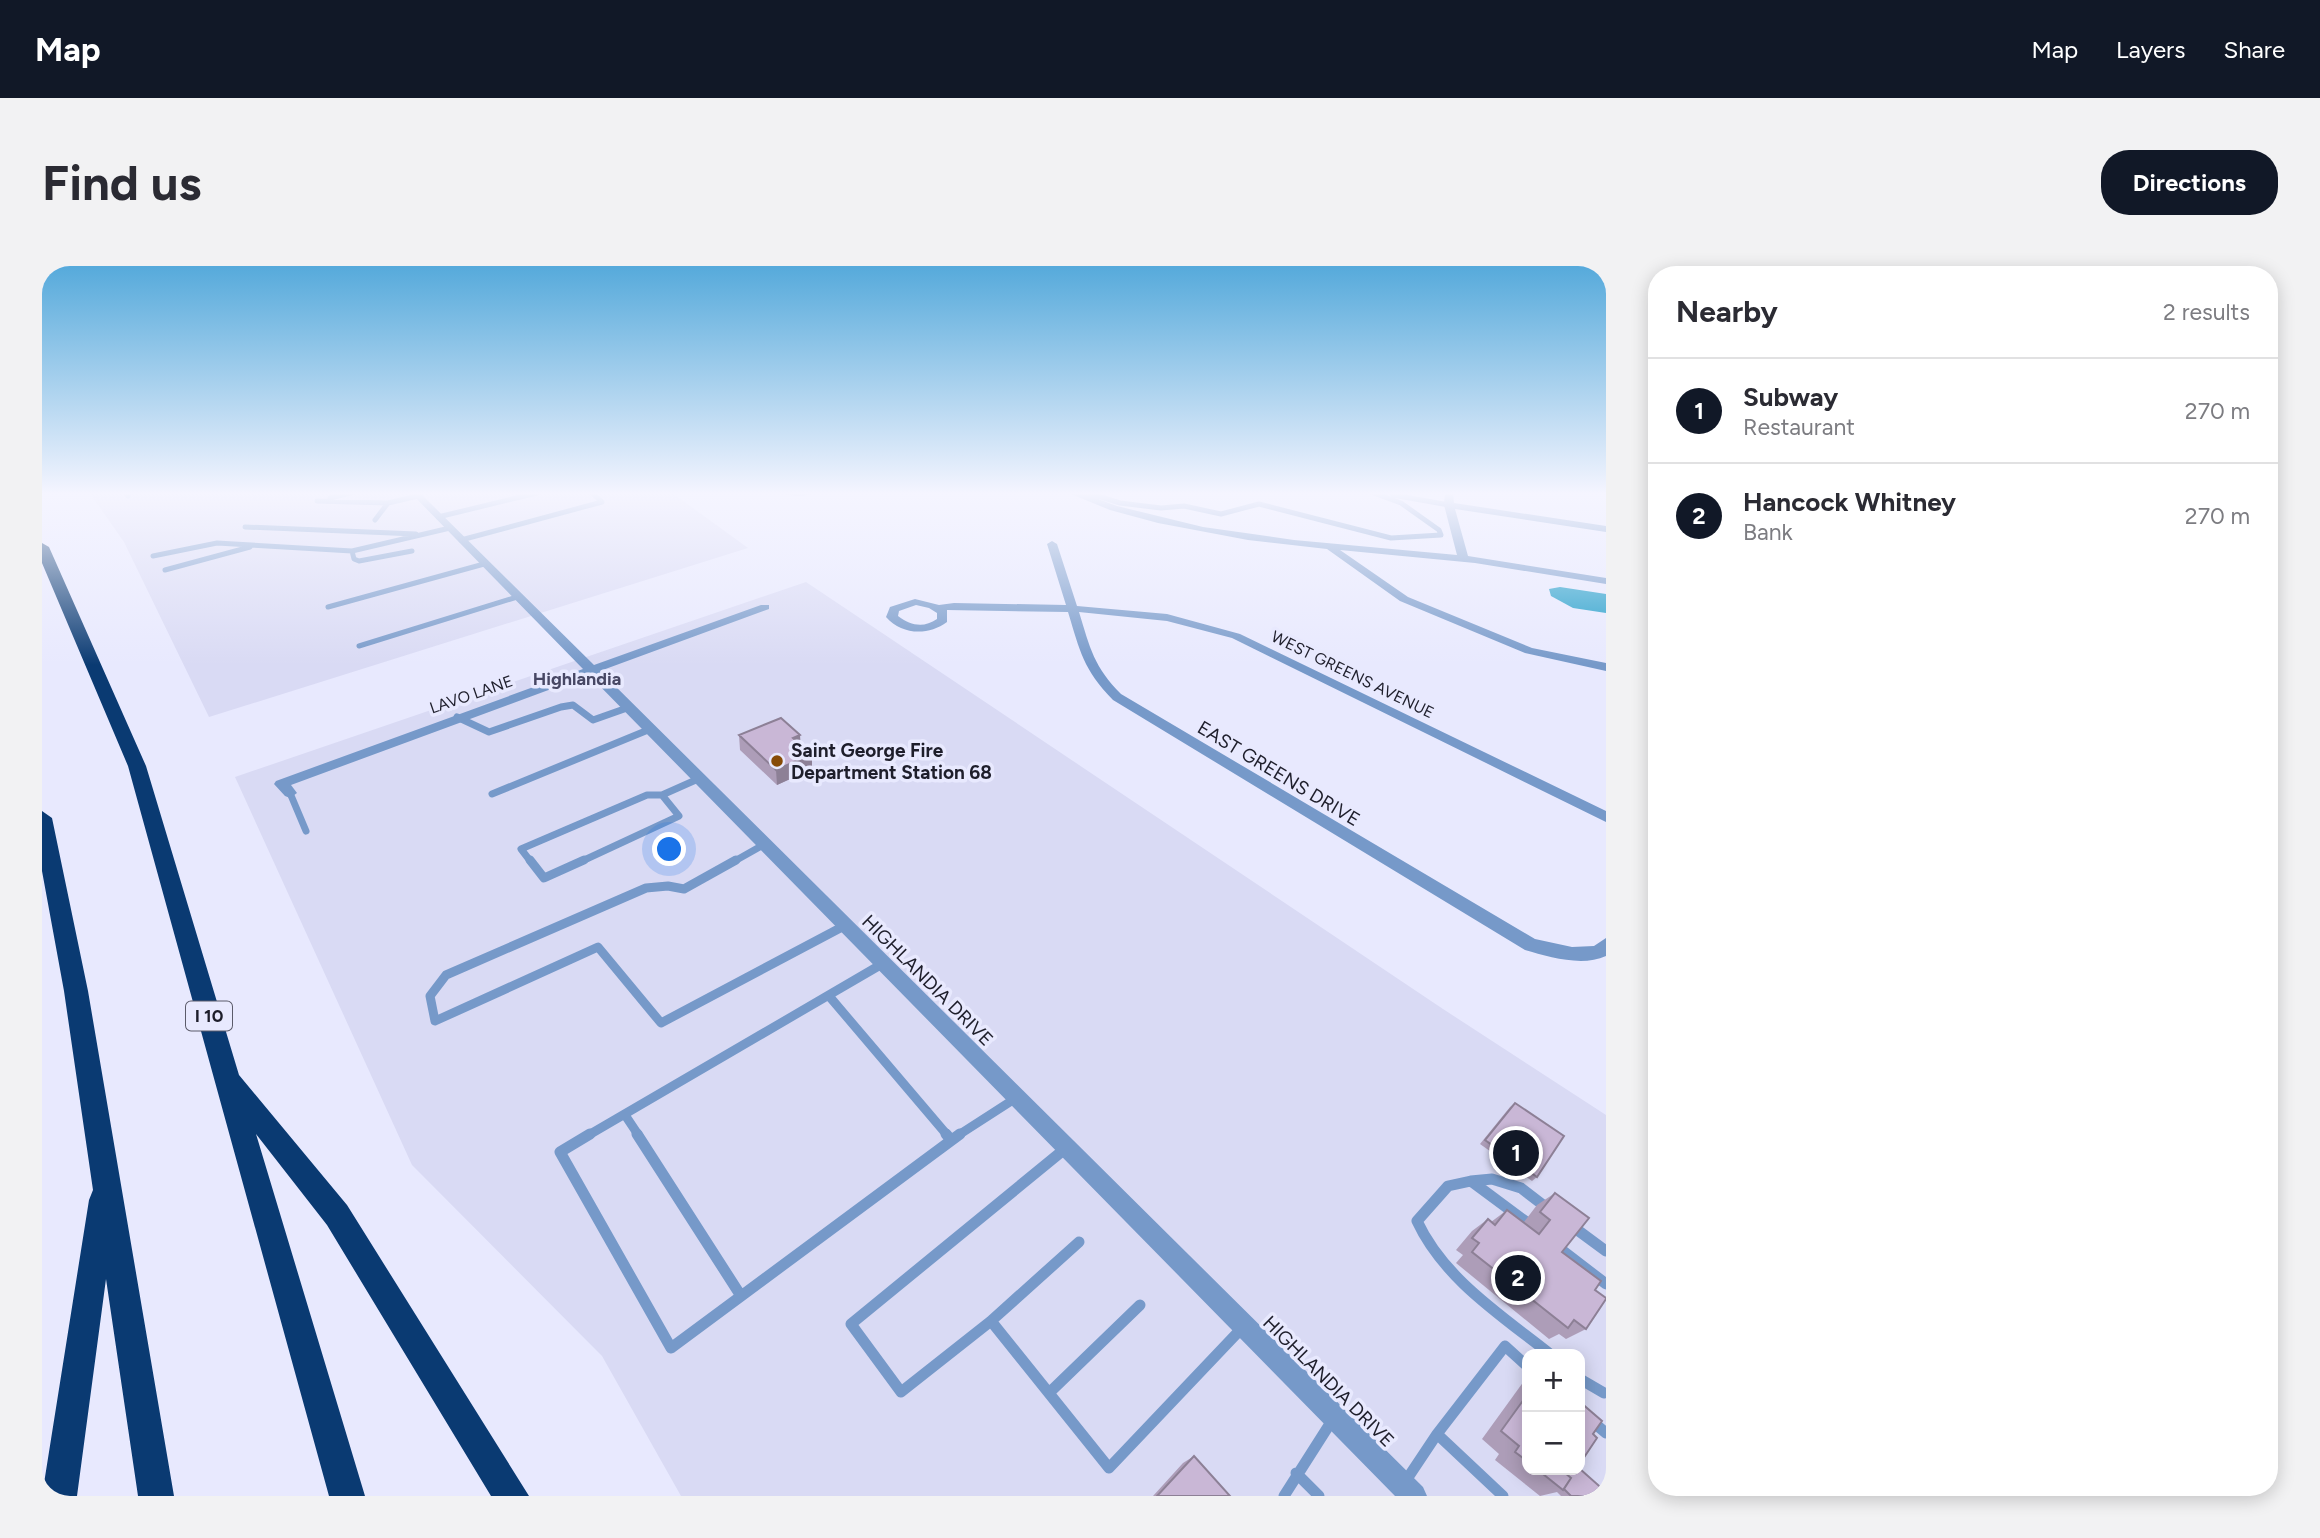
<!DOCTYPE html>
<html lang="en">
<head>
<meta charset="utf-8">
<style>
  :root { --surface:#fff; --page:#f2f2f3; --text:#2b2b33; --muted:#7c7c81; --line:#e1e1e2; --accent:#111827 }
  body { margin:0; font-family:Figtree,sans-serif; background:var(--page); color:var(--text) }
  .controls { position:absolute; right:21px; bottom:21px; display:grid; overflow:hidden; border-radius:14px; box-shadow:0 4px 18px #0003 }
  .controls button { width:63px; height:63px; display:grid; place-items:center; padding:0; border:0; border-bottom:2px solid var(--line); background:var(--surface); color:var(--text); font:35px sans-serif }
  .you { position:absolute; left:628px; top:584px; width:24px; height:24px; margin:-18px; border:5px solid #fff; border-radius:50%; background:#1a73e8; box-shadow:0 0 0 10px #1a73e833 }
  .badge { display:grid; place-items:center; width:46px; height:46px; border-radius:50%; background:var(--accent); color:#fff; font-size:23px; font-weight:700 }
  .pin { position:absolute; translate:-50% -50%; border:4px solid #fff; box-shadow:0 2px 7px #0006 }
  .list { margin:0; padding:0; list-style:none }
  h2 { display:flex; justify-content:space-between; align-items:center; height:91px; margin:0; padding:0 28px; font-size:30px }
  h2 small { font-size:23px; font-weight:400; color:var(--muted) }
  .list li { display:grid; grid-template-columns:46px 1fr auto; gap:21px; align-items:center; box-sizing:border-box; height:105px; padding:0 28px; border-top:2px solid var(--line) }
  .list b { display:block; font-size:26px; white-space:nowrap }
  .list p { margin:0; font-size:23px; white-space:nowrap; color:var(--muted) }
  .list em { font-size:23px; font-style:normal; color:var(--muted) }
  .map { position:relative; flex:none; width:1564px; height:1230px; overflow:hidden; border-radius:28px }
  header { display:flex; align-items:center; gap:42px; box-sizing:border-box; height:98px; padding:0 35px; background:var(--accent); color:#fff }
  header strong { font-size:33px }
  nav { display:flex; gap:38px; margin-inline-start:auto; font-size:24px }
  .intro { display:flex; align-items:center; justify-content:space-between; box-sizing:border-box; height:168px; padding:0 42px }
  h1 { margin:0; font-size:49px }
  .button { padding:18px 32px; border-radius:28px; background:var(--accent); color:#fff; font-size:24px; font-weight:700 }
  main { display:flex; gap:42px; padding:0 42px }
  aside { flex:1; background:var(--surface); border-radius:28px; box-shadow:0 4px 18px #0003 }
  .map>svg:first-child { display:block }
  .built { fill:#d9daf4; fill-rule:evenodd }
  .water { fill:#1b9bc7 }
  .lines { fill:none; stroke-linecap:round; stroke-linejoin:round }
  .service-far3 { stroke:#7699c9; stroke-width:5 }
  .service-far2 { stroke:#7699c9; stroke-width:7 }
  .service-far1 { stroke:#7699c9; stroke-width:9 }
  .service { stroke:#7699c9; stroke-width:11 }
  .minor { fill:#7699c9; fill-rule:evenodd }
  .motorway { fill:#0a3a72; fill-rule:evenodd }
  .wall { fill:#ad9db8 }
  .shaded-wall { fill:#8d8096 }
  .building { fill:#c9b7d6; stroke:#8d8096; stroke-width:2 }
  .poi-dot { fill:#874b07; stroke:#e8e9fe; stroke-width:2.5 }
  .labels { text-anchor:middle; stroke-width:7; stroke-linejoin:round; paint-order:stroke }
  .far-street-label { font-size:16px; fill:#1e1e2b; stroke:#e8e9fe }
  .far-neighbourhood-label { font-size:18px; font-weight:bold; fill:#474764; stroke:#e8e9fe }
  .shield { fill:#e8e9fe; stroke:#5b5b6a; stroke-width:2 }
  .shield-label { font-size:18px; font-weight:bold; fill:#1e1e2b }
  .poi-label { font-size:19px; font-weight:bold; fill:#1e1e2b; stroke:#e8e9fe; text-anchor:start }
  .street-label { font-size:19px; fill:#1e1e2b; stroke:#e8e9fe }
</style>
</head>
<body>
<header>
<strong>Map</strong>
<nav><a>Map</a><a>Layers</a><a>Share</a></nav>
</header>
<div class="intro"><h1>Find us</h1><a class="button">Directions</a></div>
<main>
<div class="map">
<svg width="1564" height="1230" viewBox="0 0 1564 1230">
  <rect width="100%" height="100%" fill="#e8e9fe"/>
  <!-- built -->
  <path class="built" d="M47 226H629L706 282 167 451 82 276Z
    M764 316 1401 743 1564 849V1230H639L560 1090 370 899 193 511ZM1485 1088H1538V1204H1485Z"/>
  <!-- water -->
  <path class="water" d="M1518 321 1564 328V347L1531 342 1509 330 1507 323Z"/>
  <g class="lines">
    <!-- service-far3 -->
    <path class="service-far3" d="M83 226 86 230
      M1043 226 1078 237 1119 242 1142 240 1179 248 1217 238 1349 272 1399 269 1397 264 1359 237 1329 226
      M1351 229 1407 239
      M288 232 312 226
      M275 235 346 237
      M396 251 499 226
      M333 254 346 237 376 230
      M203 261 374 268
      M419 274 560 236 549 226
      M310 285 312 293 317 295 370 285
      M111 290 175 277 310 285 408 262
      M123 304 208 281
      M286 341 442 298
      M317 380 475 331"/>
    <!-- service-far2 -->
    <path class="service-far2" d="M415 451 447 466 519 441 531 439 551 454 585 442
      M248 527 264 565
      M450 528 606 464
      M620 529 656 513
      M489 596 479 583 605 529H620
      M538 596 637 550 620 529
      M691 596 721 579"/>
    <!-- service-far1 -->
    <path class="service-far1" d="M488 594 502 612 542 594
      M694 594 642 623 626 620 604 622 404 709 388 730 393 755 556 681 619 757 802 660
      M787 730 906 870
      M583 849 597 870
      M545 870 840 698
      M915 870 974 832"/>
    <!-- service -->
    <path class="service" d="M548 868 518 886 629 1082 918 868
      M595 868 699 1030
      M904 868 909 874
      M1429 915 1483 955
      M1505 942 1479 922 1450 913 1429 915 1406 920 1375 955C1402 1013 1459 1049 1508 1088
      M1530 960 1564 985
      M1037 976 949 1055 1067 1202 1200 1062
      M1516 981 1564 1018
      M949 1055 859 1126 809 1058 1024 882
      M1538 1113 1562 1127
      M1007 1127 1098 1039
      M1538 1145 1564 1167
      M1395 1168 1463 1080 1485 1100
      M1254 1207 1277 1230
      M1363 1216 1395 1168 1461 1230
      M1242 1230 1291 1153"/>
    <!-- minor -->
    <path class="minor" d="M368 226H377L552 399 719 339H727V343L558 405 1381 1221 1385 1230H1353L547 409 249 519 255 527 248 532 243 530 232 518 234 515 541 403Z
      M739 226H774C766 231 747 231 739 226Z
      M1024 226H1037L1075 240 1161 261 1252 274 1415 289 1402 239 1403 226H1411L1412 237 1564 260V266L1413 243 1426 290 1564 312V318L1433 297 1298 284 1366 331 1490 382 1564 397V405L1483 387 1358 335 1285 283 1206 274 1116 257 1068 244Z
      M1010 275 1015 278 1035 340 1125 348 1198 368 1564 545V556L1190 372 1125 355 1037 346C1048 382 1052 401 1079 428L1493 673 1530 681 1552 680 1564 672V690C1540 701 1507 691 1483 684L1071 434C1041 403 1038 385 1026 346L905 344V356C886 370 860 369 844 351L848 341 873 333 897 339 912 337 1024 339 1005 278ZM874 339 887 342 895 347V353C882 362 869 360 856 350L857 345Z"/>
    <!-- motorway -->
    <path class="motorway" d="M0 277 7 281 104 500 197 809 305 939 487 1230H449L285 959 214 868 323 1230H287L86 500 0 297Z
      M0 545 10 552 46 725 132 1230H96L64 1013 35 1230H0L47 934 51 924 22 725 0 605Z"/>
  </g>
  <!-- wall -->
  <path class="wall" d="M697 469H758V478L770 503 735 519 698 484Z
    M1473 837 1495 911 1490 915 1438 878 1468 841Z
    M1513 927 1520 986 1553 1024 1544 1063 1524 1073 1517 1068 1507 1073 1414 997 1421 989 1414 984 1430 965 1446 953 1449 956 1465 944 1482 956 1495 939Z
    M1485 1113V1204H1538L1564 1230H1519L1515 1226 1498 1230 1453 1194 1457 1188 1440 1173 1482 1115Z
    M1152 1190 1188 1230H1111L1141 1197Z"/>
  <!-- shaded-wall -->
  <path class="shaded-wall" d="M758 469 759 484 751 472Z
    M770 488V503L735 519 734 504Z"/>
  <!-- building -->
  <path class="building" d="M739 452 758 469 751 472 770 488 734 504 697 469Z
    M1473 837 1522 870 1495 911 1443 874Z
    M1513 927 1547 952 1520 986 1559 1015 1553 1024 1564 1032V1033L1544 1063 1532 1054 1526 1062 1430 986 1437 977 1430 972 1446 953 1453 959 1465 944 1497 968 1508 954 1498 946Z
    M1485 1129V1195L1473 1186 1477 1180 1459 1165Z
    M1538 1136 1560 1155 1551 1168 1555 1172 1543 1190 1538 1185Z
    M1152 1190 1188 1230H1115Z
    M1538 1203 1564 1226V1230H1529L1522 1223 1529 1212 1522 1206 1523 1204H1538Z
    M1496 1204H1523L1522 1206 1529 1212 1521 1224Z"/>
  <!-- sky -->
  <linearGradient id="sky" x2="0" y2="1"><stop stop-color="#56aadb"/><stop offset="0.57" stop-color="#f5f5ff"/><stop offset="1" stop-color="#f5f5ff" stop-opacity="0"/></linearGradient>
  <rect width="1564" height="399" fill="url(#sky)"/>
  <!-- markers -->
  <circle class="poi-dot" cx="735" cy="495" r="7"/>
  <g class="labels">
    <!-- far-street labels -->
    <g class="far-street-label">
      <text transform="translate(1311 408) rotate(26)" y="6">WEST GREENS AVENUE</text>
      <text transform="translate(429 428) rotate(-19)" y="6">LAVO LANE</text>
    </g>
    <!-- far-neighbourhood labels -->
    <g class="far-neighbourhood-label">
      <text x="535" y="419">Highlandia</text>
    </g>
    <!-- shield labels -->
    <rect class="shield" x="144" y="735.5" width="46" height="29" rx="5"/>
    <g class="shield-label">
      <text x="167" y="756">I 10</text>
    </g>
    <!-- poi labels -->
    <g class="poi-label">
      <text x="749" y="491">Saint George Fire<tspan x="749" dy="22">Department Station 68</tspan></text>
    </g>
    <!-- street labels -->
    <g class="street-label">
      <text transform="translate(1237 507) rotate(31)" y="7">EAST GREENS DRIVE</text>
      <text transform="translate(886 714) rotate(45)" y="7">HIGHLANDIA DRIVE</text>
      <text transform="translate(1287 1115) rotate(45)" y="7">HIGHLANDIA DRIVE</text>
    </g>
  </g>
</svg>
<div class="controls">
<button>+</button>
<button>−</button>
</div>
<div class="you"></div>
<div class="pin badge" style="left:1474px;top:887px">1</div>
<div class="pin badge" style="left:1476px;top:1012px">2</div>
</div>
<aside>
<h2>Nearby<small>2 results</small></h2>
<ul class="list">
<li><span class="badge">1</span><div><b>Subway</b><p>Restaurant</p></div><em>270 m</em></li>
<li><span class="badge">2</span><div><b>Hancock Whitney</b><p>Bank</p></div><em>270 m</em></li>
</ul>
</aside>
</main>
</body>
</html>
